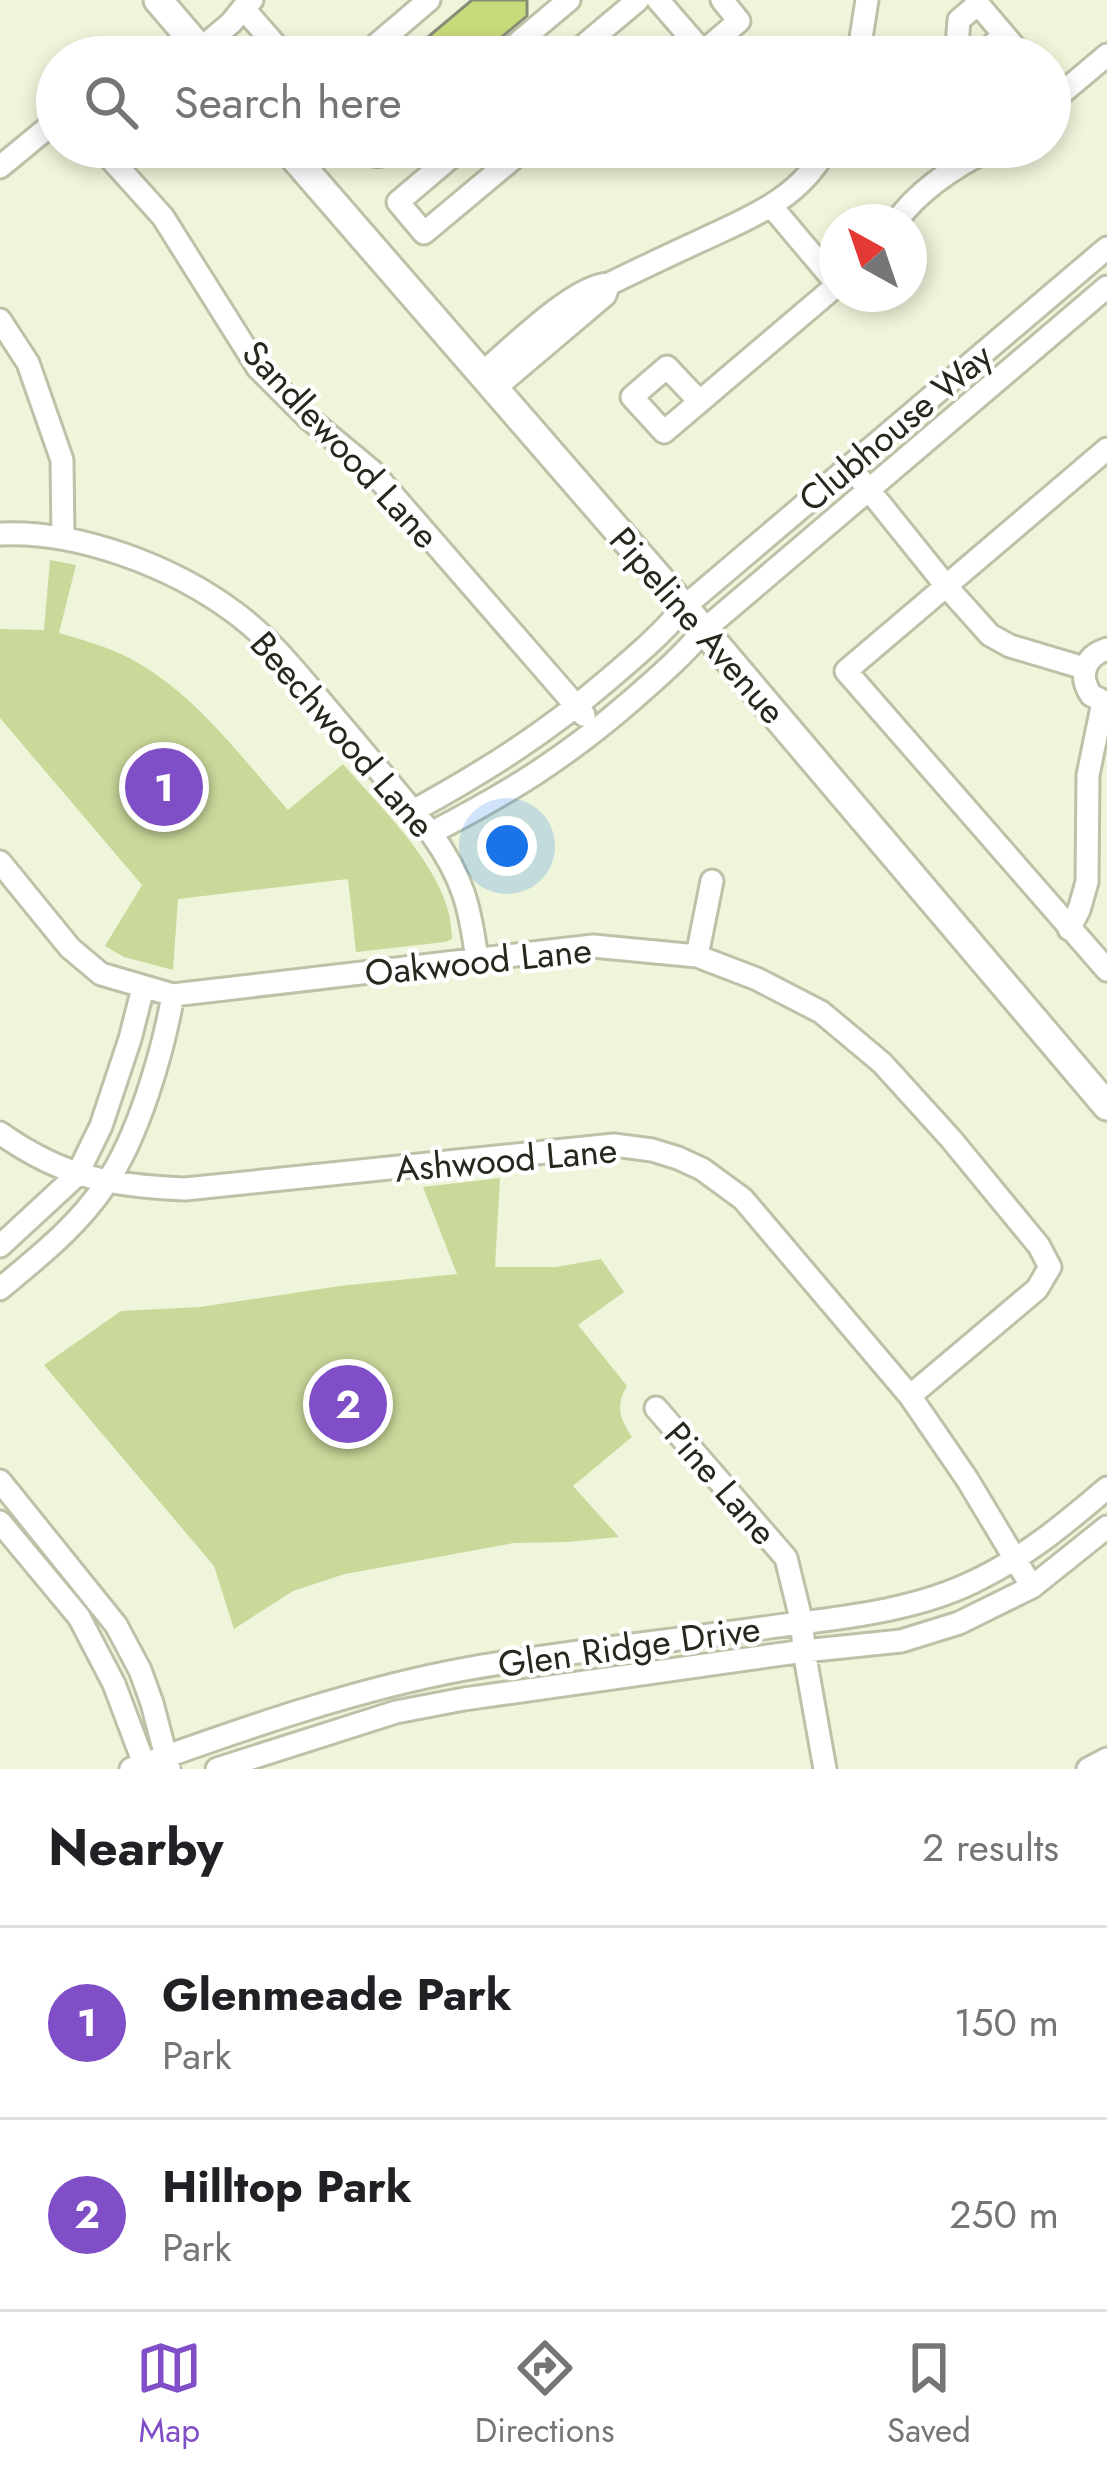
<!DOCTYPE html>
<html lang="en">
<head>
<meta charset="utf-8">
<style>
  :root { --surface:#fff; --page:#f2f2f2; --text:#202124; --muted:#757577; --line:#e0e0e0; --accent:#804fc7 }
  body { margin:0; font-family:Jost,sans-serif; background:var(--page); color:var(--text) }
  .compass { position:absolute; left:819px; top:204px; width:108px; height:108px; border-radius:50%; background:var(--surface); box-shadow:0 6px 18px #0003; rotate:320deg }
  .you { position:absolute; left:507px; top:846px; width:42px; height:42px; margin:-30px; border:9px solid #fff; border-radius:50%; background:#1a73e8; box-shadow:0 0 0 18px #1a73e833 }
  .badge { display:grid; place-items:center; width:78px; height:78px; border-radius:50%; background:var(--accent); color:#fff; font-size:39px; font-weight:700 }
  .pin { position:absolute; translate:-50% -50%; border:6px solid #fff; box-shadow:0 3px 12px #0006 }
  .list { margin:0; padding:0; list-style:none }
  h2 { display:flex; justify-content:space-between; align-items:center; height:156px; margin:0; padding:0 48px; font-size:51px }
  h2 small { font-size:39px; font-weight:400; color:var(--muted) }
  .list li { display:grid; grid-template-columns:78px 1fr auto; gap:36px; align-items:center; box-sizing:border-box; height:192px; padding:0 48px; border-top:3px solid var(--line) }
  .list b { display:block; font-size:45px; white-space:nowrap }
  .list p { margin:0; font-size:39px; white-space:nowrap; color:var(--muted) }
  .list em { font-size:39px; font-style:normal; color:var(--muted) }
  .icon { flex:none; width:66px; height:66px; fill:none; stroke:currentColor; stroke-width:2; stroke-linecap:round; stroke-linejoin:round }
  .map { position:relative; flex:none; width:1107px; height:1769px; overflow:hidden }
  .search { position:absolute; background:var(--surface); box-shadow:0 6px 18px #0003; left:36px; right:36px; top:36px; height:132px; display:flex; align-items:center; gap:30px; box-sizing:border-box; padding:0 42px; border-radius:66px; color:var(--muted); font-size:45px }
  .sheet { height:540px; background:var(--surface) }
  nav { display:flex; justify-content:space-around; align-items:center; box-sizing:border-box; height:168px; border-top:3px solid var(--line); background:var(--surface); font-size:33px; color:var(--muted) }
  nav a { display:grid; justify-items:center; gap:6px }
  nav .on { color:var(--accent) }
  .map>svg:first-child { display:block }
  .green { fill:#cad89a }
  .building { fill:#c7db7a; stroke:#888e75; stroke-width:3 }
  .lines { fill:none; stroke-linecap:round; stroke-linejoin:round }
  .minor-casing { stroke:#bcc2a8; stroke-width:27 }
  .major-casing { stroke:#bcc2a8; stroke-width:33 }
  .minor { stroke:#fff; stroke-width:21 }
  .major { stroke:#fff; stroke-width:27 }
  .labels { text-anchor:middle; stroke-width:9; stroke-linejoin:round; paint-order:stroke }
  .street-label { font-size:36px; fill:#26281e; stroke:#fff }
</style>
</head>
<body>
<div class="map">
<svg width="1107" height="1769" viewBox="0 0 1107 1769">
  <rect width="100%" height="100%" fill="#eef5da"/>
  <!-- green -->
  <path class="green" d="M50 560 76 565 59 633C84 640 108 647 131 659 196 694 240 756 288 810L343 764C383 811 453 874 452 939L445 942 356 952 348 879 178 899 173 970 124 957 105 946 142 885 0 718V629L44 630Z
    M500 1178 495 1267H556L601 1259 624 1292 578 1325 627 1386C615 1406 620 1419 632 1437L573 1486 619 1537 567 1542 514 1543 345 1574 293 1591 234 1629 214 1566 44 1365 121 1311 200 1307 340 1286 457 1274 423 1187Z"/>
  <!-- building -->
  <path class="building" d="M472 0H527V16L491 46 485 57H404Z"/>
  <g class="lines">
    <!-- minor casing -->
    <g class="minor-casing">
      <path id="minor" d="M252 0 243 8 286 57
        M658 0 703 52 739 21 722 0
        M200 49 231 23 243 8
        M362 57 429 0
        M501 57 569 0
        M570 57 638 0
        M858 57 867 0
        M967 57 957 46 959 20 978 4 1023 57
        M978 57 1004 35
        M1050 103 1107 55
        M100 147 163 217 258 368 308 418 372 471 584 715
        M362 147C373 160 384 157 395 147
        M463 147 398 202 424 233 527 147
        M0 167 57 120
        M772 207 837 284
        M896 222C920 188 957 165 994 147
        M0 320 28 363 62 460 63 537
        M481 374C509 351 575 284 609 284 640 269 671 254 702 240 751 217 801 198 827 147
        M494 389 605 295 609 284
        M699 401 667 367 632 397 664 432 837 285
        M1107 449 846 671 1107 970
        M861 480 947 587 990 635 1010 646 1084 668
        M0 534C77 530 172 566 234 612 271 639 300 677 330 712 364 752 398 793 431 833 463 878 470 906 477 960
        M1107 649C1085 656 1078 675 1091 695L1107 703
        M413 811C486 771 546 733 609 679 636 656 662 634 684 607L1107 248
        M431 833C509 793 565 758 631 701 657 678 682 657 704 630L1107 287
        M0 862 70 948 101 974 173 995 593 946 697 956 757 979 821 1012 882 1063 951 1139 1039 1246 1050 1267 1037 1289 910 1396
        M1069 929 1079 910 1087 882 1088 775 1103 702
        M697 956 712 881
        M0 1133C62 1177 111 1186 185 1189L614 1145 652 1150 678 1158 702 1169 743 1199 910 1396 967 1479 1032 1587
        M0 1246 77 1175 101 1126 130 1039 143 988
        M0 1289C38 1257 77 1227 105 1185 138 1138 163 1052 173 995
        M656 1408 786 1558 802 1623 804 1651 825 1769
        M0 1481 116 1625 140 1670 152 1703 169 1768
        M0 1522 79 1617 114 1684 146 1769
        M131 1769C239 1730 358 1688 471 1668 570 1651 670 1641 770 1627 837 1618 911 1612 973 1582 1024 1558 1065 1524 1107 1488
        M217 1769 396 1712 464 1699 804 1651 901 1641 959 1623 1032 1587 1107 1527
        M1088 1769 1107 1759"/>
    </g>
    <!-- major casing -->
    <g class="major-casing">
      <path id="major" d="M158 0 207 57
        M285 147 684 607 1107 1106"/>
    </g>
    <!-- minor -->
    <use href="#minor" class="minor"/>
    <!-- major -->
    <use href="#major" class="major"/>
  </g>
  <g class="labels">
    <!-- street labels -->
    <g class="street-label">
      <text transform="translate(895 427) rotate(-40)" y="13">Clubhouse Way</text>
      <text transform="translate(341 444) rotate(47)" y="13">Sandlewood Lane</text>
      <text transform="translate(698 625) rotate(49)" y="13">Pipeline Avenue</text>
      <text transform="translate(343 734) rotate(49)" y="13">Beechwood Lane</text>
      <text transform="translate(478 961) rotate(-6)" y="13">Oakwood Lane</text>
      <text transform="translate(506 1159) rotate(-5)" y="13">Ashwood Lane</text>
      <text transform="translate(721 1483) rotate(49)" y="13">Pine Lane</text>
      <text transform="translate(629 1646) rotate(-8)" y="13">Glen Ridge Drive</text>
    </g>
  </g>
</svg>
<svg class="compass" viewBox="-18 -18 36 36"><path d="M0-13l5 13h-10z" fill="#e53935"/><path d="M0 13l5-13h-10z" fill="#757577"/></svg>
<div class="you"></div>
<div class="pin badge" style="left:164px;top:787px">1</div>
<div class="pin badge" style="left:348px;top:1404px">2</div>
<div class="search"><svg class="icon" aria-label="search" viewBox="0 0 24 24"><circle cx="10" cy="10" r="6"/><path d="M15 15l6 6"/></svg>Search here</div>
</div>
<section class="sheet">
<h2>Nearby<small>2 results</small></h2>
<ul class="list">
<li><span class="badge">1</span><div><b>Glenmeade Park</b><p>Park</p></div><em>150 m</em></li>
<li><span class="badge">2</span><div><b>Hilltop Park</b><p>Park</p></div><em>250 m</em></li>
</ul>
</section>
<nav>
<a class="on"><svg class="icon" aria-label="map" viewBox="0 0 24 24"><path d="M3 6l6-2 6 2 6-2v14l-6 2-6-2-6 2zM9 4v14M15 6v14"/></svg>Map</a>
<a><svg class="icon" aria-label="directions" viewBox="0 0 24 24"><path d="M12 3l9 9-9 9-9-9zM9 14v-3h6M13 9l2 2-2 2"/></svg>Directions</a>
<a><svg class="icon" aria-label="saved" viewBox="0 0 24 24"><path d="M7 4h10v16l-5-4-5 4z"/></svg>Saved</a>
</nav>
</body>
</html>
